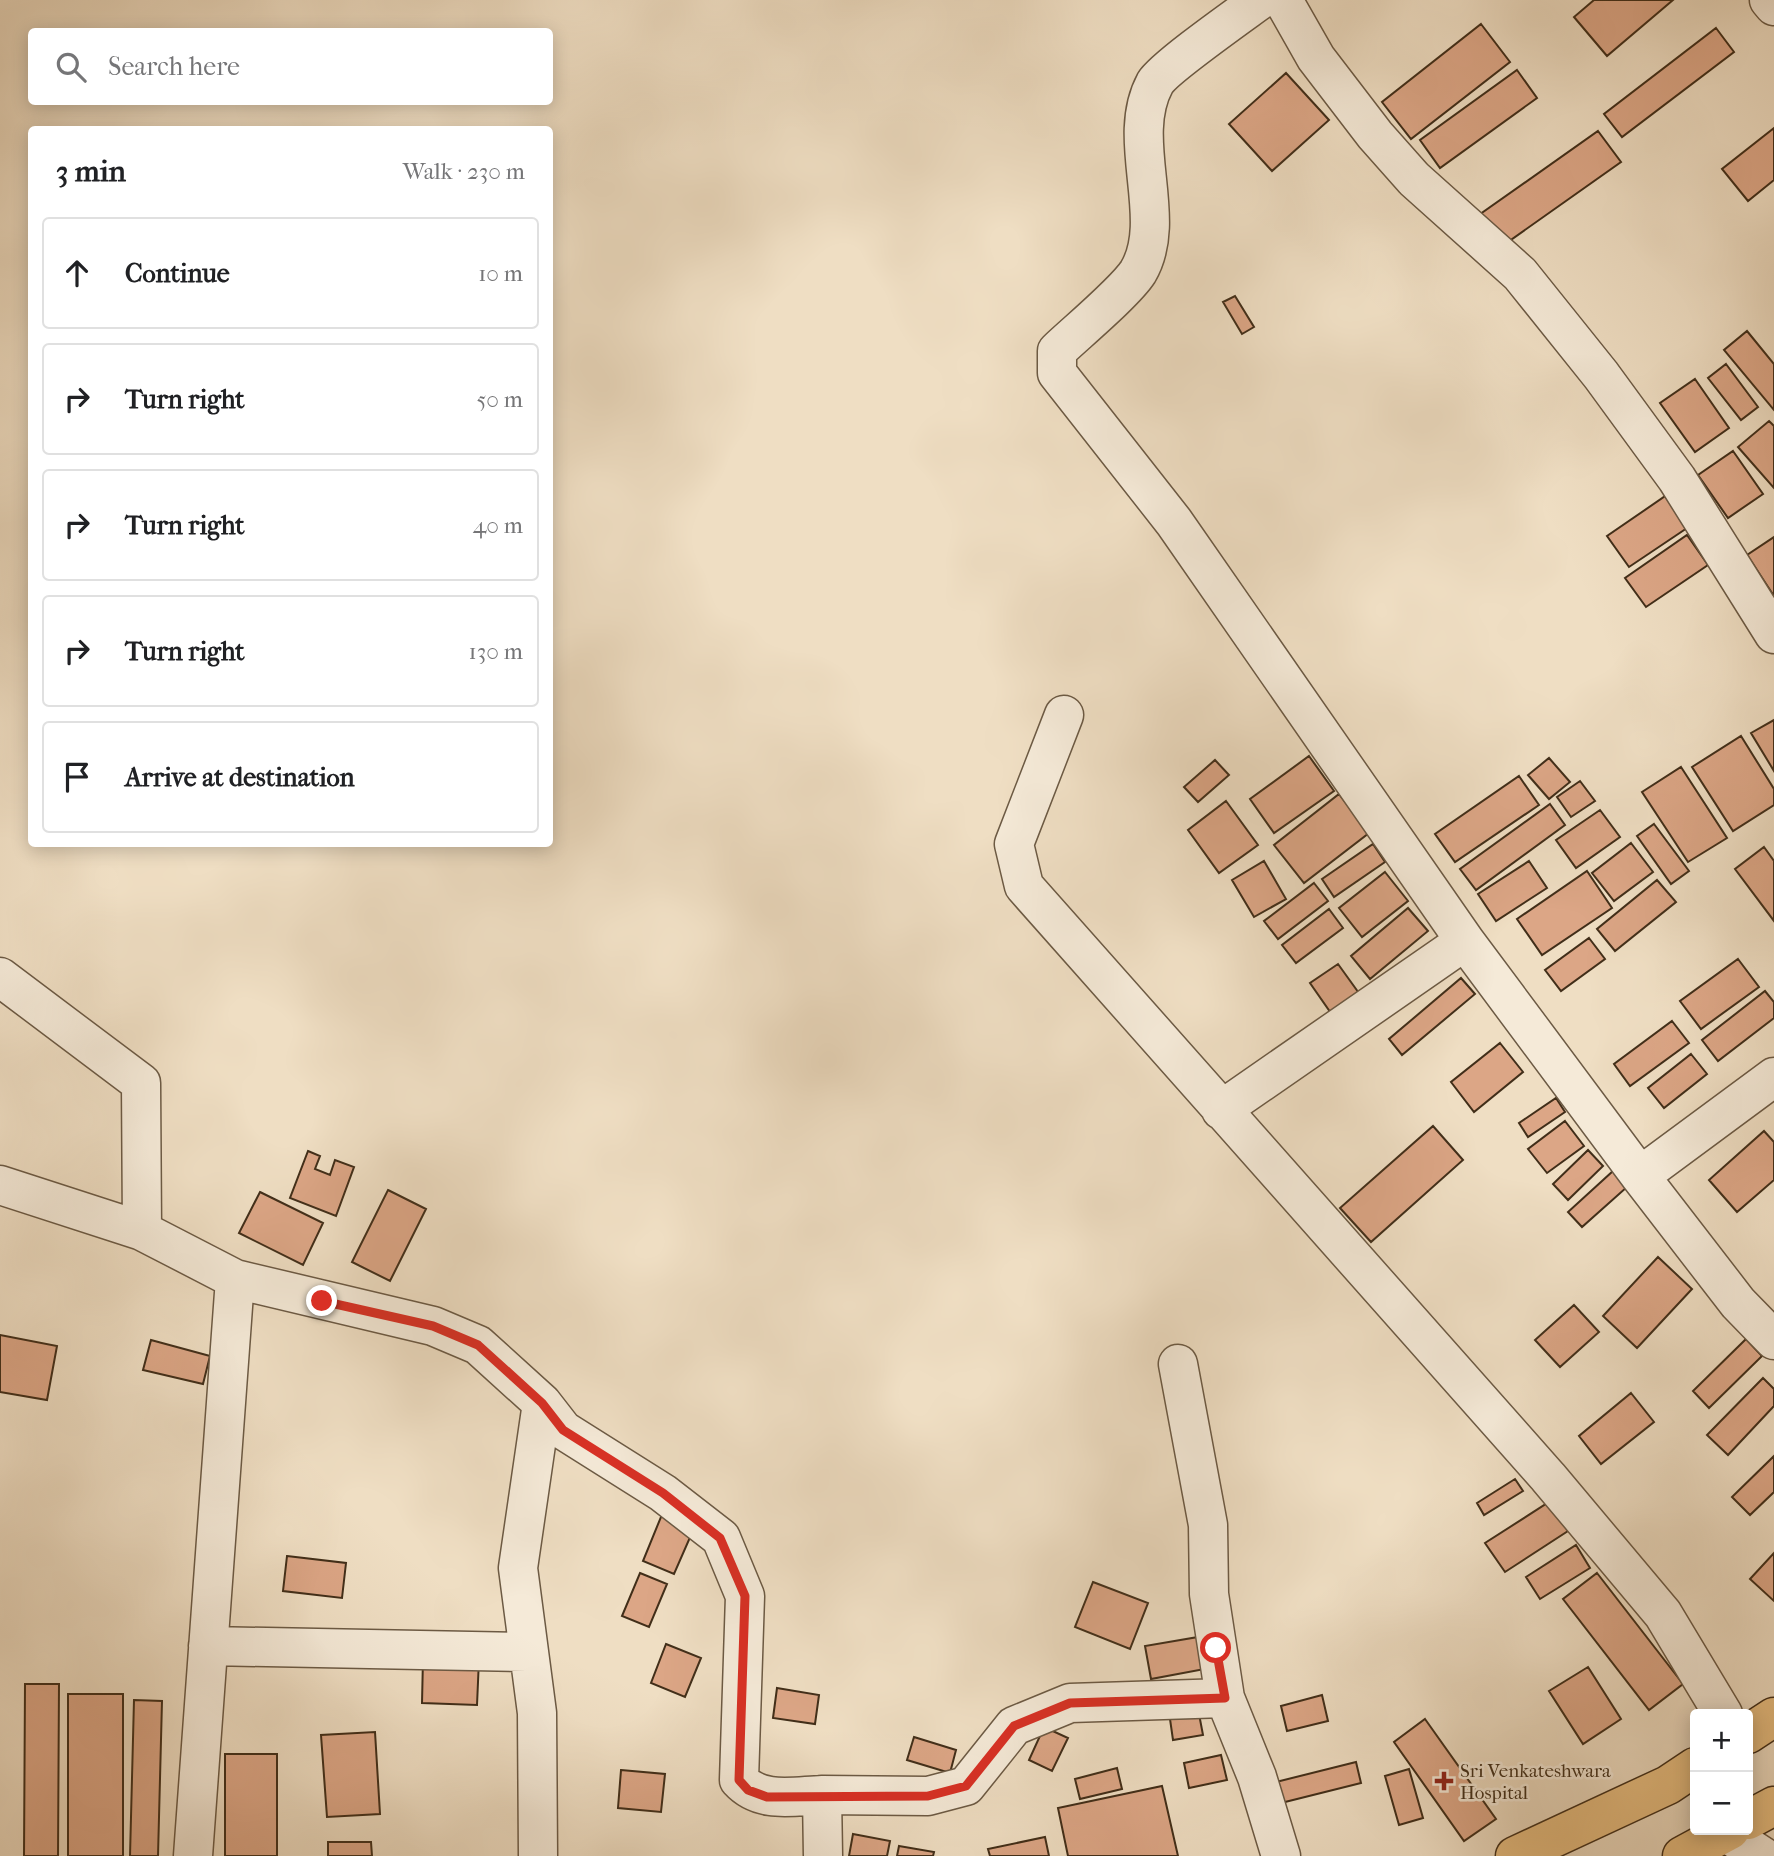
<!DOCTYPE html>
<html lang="en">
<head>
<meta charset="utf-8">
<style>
  :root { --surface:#fff; --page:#f6f6f6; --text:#202124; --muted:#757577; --line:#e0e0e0 }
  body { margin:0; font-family:"IM FELL French Canon",serif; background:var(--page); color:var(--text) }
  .controls { position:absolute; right:21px; bottom:21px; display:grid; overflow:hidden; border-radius:7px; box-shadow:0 4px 18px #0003 }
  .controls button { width:63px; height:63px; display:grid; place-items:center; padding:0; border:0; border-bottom:2px solid var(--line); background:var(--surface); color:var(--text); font:35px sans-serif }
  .stop { position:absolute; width:21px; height:21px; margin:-16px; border:5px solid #d93025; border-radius:50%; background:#fff }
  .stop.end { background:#d93025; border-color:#fff; box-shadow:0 2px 7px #0008 }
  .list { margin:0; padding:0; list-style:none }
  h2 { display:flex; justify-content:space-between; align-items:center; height:91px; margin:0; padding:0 28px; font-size:30px }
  h2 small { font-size:23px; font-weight:400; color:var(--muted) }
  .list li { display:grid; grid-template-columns:46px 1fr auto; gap:21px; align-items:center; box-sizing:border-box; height:112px; margin:0 14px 14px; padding:0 14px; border:2px solid var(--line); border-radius:7px }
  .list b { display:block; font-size:26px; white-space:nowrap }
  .list em { font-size:23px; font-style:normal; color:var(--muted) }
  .icon { flex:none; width:38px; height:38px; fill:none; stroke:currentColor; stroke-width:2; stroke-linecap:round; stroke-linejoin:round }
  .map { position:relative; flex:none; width:1774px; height:1856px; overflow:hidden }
  .search { position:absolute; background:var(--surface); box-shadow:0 4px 18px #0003; left:28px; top:28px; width:525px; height:77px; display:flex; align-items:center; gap:18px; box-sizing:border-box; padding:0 24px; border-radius:7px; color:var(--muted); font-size:26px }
  .panel { position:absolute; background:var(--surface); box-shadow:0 4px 18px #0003; left:28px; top:126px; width:525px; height:721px; border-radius:7px }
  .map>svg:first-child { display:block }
  .building { fill:#dca686; stroke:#412e19; stroke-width:2 }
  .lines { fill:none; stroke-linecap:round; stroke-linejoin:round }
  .minor-casing { stroke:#6c5a44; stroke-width:41 }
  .major-casing { stroke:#412e19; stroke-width:41 }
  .minor { stroke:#f5ead8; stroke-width:38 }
  .major { stroke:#e8bf82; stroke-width:38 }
  .route { stroke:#d93025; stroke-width:9 }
  .poi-dot { fill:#8f2418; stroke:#f5ead8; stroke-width:2.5 }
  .labels { text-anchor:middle; stroke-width:5; stroke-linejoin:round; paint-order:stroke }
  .poi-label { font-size:19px; fill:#412e19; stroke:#f5ead8; text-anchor:start }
</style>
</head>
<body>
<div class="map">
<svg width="1774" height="1856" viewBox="0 0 1774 1856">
  <rect width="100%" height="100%" fill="#efdec3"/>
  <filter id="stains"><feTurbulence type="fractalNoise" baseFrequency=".00286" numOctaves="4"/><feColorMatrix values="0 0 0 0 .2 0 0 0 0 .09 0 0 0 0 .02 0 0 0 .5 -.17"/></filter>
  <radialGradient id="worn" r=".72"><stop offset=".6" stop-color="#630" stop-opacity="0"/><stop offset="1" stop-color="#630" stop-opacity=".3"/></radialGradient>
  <!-- building -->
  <path class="building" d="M1594 0H1673L1607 56 1574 17Z
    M1481 24 1510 62 1411 139 1382 102Z
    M1716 28 1734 52 1622 137 1604 114Z
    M1517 70 1537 98 1440 168 1420 140Z
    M1286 73 1329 120 1272 171 1229 124Z
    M1774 128V180L1748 201 1722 169Z
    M1598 131 1621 162 1498 249 1476 217Z
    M1235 296 1254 327 1242 334 1223 302Z
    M1747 331 1774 364V410L1724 350Z
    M1726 364 1758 407 1741 420 1708 378Z
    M1695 379 1729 428 1695 452 1660 403Z
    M1769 421 1774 426V488L1738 447Z
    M1733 451 1763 494 1728 518 1698 475Z
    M1674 490 1696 522 1629 567 1607 536Z
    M1687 535 1708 565 1646 607 1625 578Z
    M1774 537V596L1747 555Z
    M1774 720V771L1751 733Z
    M1741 736 1774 789V805L1733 831 1692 767Z
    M1309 756 1334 791 1274 833 1250 799Z
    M1549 758 1570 782 1549 799 1528 775Z
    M1215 760 1229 775 1198 802 1184 787Z
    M1681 767 1727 838 1688 862 1642 792Z
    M1519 776 1539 805 1455 862 1435 834Z
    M1580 781 1595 801 1571 817 1557 797Z
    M1339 794 1369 833 1304 883 1274 845Z
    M1226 801 1258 845 1219 873 1188 830Z
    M1550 804 1565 825 1476 890 1460 869Z
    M1600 810 1620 837 1576 868 1556 840Z
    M1654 824 1689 871 1671 884 1637 836Z
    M1631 843 1653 872 1614 901 1592 873Z
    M1373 844 1385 862 1334 897 1322 879Z
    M1764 847 1774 861V921L1735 869Z
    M1264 861 1286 899 1254 917 1232 880Z
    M1529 861 1547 888 1496 921 1478 894Z
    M1587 871 1612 908 1542 955 1517 919Z
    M1385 872 1408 901 1362 937 1339 908Z
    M1657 880 1676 902 1615 951 1597 929Z
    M1314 883 1328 901 1278 939 1264 921Z
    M1408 908 1428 931 1370 979 1351 956Z
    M1329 909 1343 928 1296 963 1282 945Z
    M1589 938 1605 959 1561 991 1545 970Z
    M1738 959 1759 987 1701 1029 1680 1001Z
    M1338 964 1361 996 1333 1016 1310 983Z
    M1461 978 1475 994 1402 1055 1389 1039Z
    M1765 991 1774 1002V1018L1718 1061 1702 1040Z
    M1672 1021 1689 1043 1630 1086 1614 1064Z
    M1500 1043 1523 1072 1474 1112 1451 1082Z
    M1691 1054 1707 1074 1664 1108 1648 1088Z
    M1556 1098 1565 1112 1528 1137 1519 1123Z
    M1565 1121 1584 1146 1547 1173 1528 1149Z
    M1433 1126 1463 1160 1371 1242 1340 1208Z
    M1764 1131 1774 1142V1180L1737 1212 1709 1180Z
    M1588 1150 1603 1166 1568 1200 1553 1184Z
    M308 1151 320 1156 315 1169 330 1175 335 1160 354 1167 336 1216 290 1198Z
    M1613 1171 1627 1187 1582 1227 1568 1212Z
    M388 1190 426 1209 390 1281 352 1262Z
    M260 1192 323 1223 303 1265 239 1233Z
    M1658 1257 1692 1289 1637 1348 1603 1316Z
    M1574 1305 1599 1332 1560 1367 1535 1340Z
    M0 1335 57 1346 47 1400 0 1392Z
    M1746 1339 1762 1356 1709 1408 1693 1391Z
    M151 1340 210 1356 203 1384 143 1370Z
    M1763 1378 1774 1389V1406L1728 1455 1707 1435Z
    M1631 1393 1654 1422 1601 1464 1579 1436Z
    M1774 1456V1492L1750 1515 1732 1497Z
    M1515 1479 1523 1491 1484 1515 1477 1503Z
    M1549 1502 1568 1531 1505 1572 1485 1543Z
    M663 1512 695 1526 674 1574 643 1561Z
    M1576 1545 1590 1568 1540 1599 1526 1577Z
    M1774 1553V1601L1750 1579Z
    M287 1556 346 1563 342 1598 283 1591Z
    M640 1573 667 1584 649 1627 622 1616Z
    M1597 1573 1683 1684 1649 1710 1563 1599Z
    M1093 1582 1148 1603 1130 1649 1075 1627Z
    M1204 1636 1210 1668 1151 1679 1145 1646Z
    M666 1644 701 1658 685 1697 651 1683Z
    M423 1658 479 1659 477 1705 422 1703Z
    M1588 1667 1621 1719 1583 1744 1549 1691Z
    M25 1684H59L58 1856H24Z
    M777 1688 819 1695 815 1724 773 1718Z
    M68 1694H123V1856H68Z
    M1322 1695 1328 1721 1287 1731 1281 1706Z
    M134 1700 162 1701 158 1856H130Z
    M1199 1714 1203 1735 1173 1740 1170 1719Z
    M1425 1719 1496 1819 1464 1841 1394 1742Z
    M1044 1727 1068 1738 1052 1771 1029 1760Z
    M375 1732 380 1814 327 1817 321 1735Z
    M914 1737 956 1750 950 1773 907 1760Z
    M225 1754H277V1856H225Z
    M1221 1755 1227 1780 1189 1788 1184 1763Z
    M1356 1762 1361 1783 1277 1804 1272 1783Z
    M1117 1768 1122 1789 1080 1799 1075 1779Z
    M1409 1769 1423 1818 1399 1825 1385 1776Z
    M621 1770 665 1774 661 1812 618 1808Z
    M1162 1786 1178 1856H1068L1058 1808Z
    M853 1834 890 1841 887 1856H849Z
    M1045 1837 1049 1856H990L988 1849Z
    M328 1842H371L372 1856H328Z
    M899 1846 934 1852 933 1856H897Z"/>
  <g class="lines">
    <!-- minor casing -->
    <g class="minor-casing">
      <path id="minor" d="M1260 0C1241 14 1164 68 1155 83 1124 140 1170 218 1138 272 1125 292 1077 332 1057 351V373L1174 522 1465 941 1640 1176 1738 1303 1774 1340
        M1283 0 1316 58 1375 135 1414 179 1520 274 1601 375 1677 479 1774 634
        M1769 0 1774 6
        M1064 715 1014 844 1024 886 1548 1477 1663 1614 1723 1714
        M0 977 141 1083 142 1231
        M1221 1110 1465 941
        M1640 1176 1774 1077
        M0 1185 142 1231 235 1279 433 1326 478 1345 542 1403 563 1430 663 1493 721 1538 745 1596 739 1780C761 1804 793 1796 822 1795L823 1856
        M1178 1364 1208 1525 1209 1594 1225 1698 1257 1777 1281 1856
        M208 1646 527 1652
        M822 1795 928 1796 966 1786 1014 1726 1070 1703 1225 1698
        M1725 1832 1762 1856
        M193 1856 235 1279
        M538 1856 537 1713 518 1568 542 1403"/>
    </g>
    <!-- major casing -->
    <g class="major-casing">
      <path id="major" d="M1748 1734 1774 1717
        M1748 1820 1774 1806
        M1515 1856 1668 1785 1695 1767
        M1682 1856 1730 1830"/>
    </g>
    <!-- minor -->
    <use href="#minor" class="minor"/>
    <!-- major -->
    <use href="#major" class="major"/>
  </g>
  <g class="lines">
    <!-- route -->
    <path class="route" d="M322 1301 433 1326 478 1345 542 1403 563 1430 663 1493 720 1538 745 1596 739 1780 748 1790 767 1797 928 1796 966 1786 1014 1726 1070 1703 1225 1698 1216 1648"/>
  </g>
  <!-- markers -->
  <path class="poi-dot" d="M1440.5 1770.5h7v7h7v7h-7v7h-7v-7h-7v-7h7z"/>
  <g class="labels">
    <!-- poi labels -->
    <g class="poi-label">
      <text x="1460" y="1777">Sri Venkateshwara<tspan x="1460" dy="22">Hospital</tspan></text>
    </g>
  </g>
  <rect width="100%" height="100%" filter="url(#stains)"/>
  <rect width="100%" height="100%" fill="url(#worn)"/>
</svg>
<div class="controls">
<button>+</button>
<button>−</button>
</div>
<div class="stop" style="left:1216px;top:1648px"></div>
<div class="stop end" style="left:322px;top:1301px"></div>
<div class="search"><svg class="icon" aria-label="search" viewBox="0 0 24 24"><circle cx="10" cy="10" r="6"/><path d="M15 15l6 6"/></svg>Search here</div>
<section class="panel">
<h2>3 min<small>Walk · 230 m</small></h2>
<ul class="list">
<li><svg class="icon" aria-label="ahead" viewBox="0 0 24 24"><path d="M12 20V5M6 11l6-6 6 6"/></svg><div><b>Continue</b></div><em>10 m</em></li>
<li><svg class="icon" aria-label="right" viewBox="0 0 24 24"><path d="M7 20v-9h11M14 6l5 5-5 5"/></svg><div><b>Turn right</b></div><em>50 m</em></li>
<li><svg class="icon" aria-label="right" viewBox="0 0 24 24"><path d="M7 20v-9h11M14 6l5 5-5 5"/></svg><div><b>Turn right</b></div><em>40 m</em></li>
<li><svg class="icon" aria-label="right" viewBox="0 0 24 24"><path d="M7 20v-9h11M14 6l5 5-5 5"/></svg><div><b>Turn right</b></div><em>130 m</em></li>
<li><svg class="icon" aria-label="arrive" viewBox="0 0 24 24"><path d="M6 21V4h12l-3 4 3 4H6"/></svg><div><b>Arrive at destination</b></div></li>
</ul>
</section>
</div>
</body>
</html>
